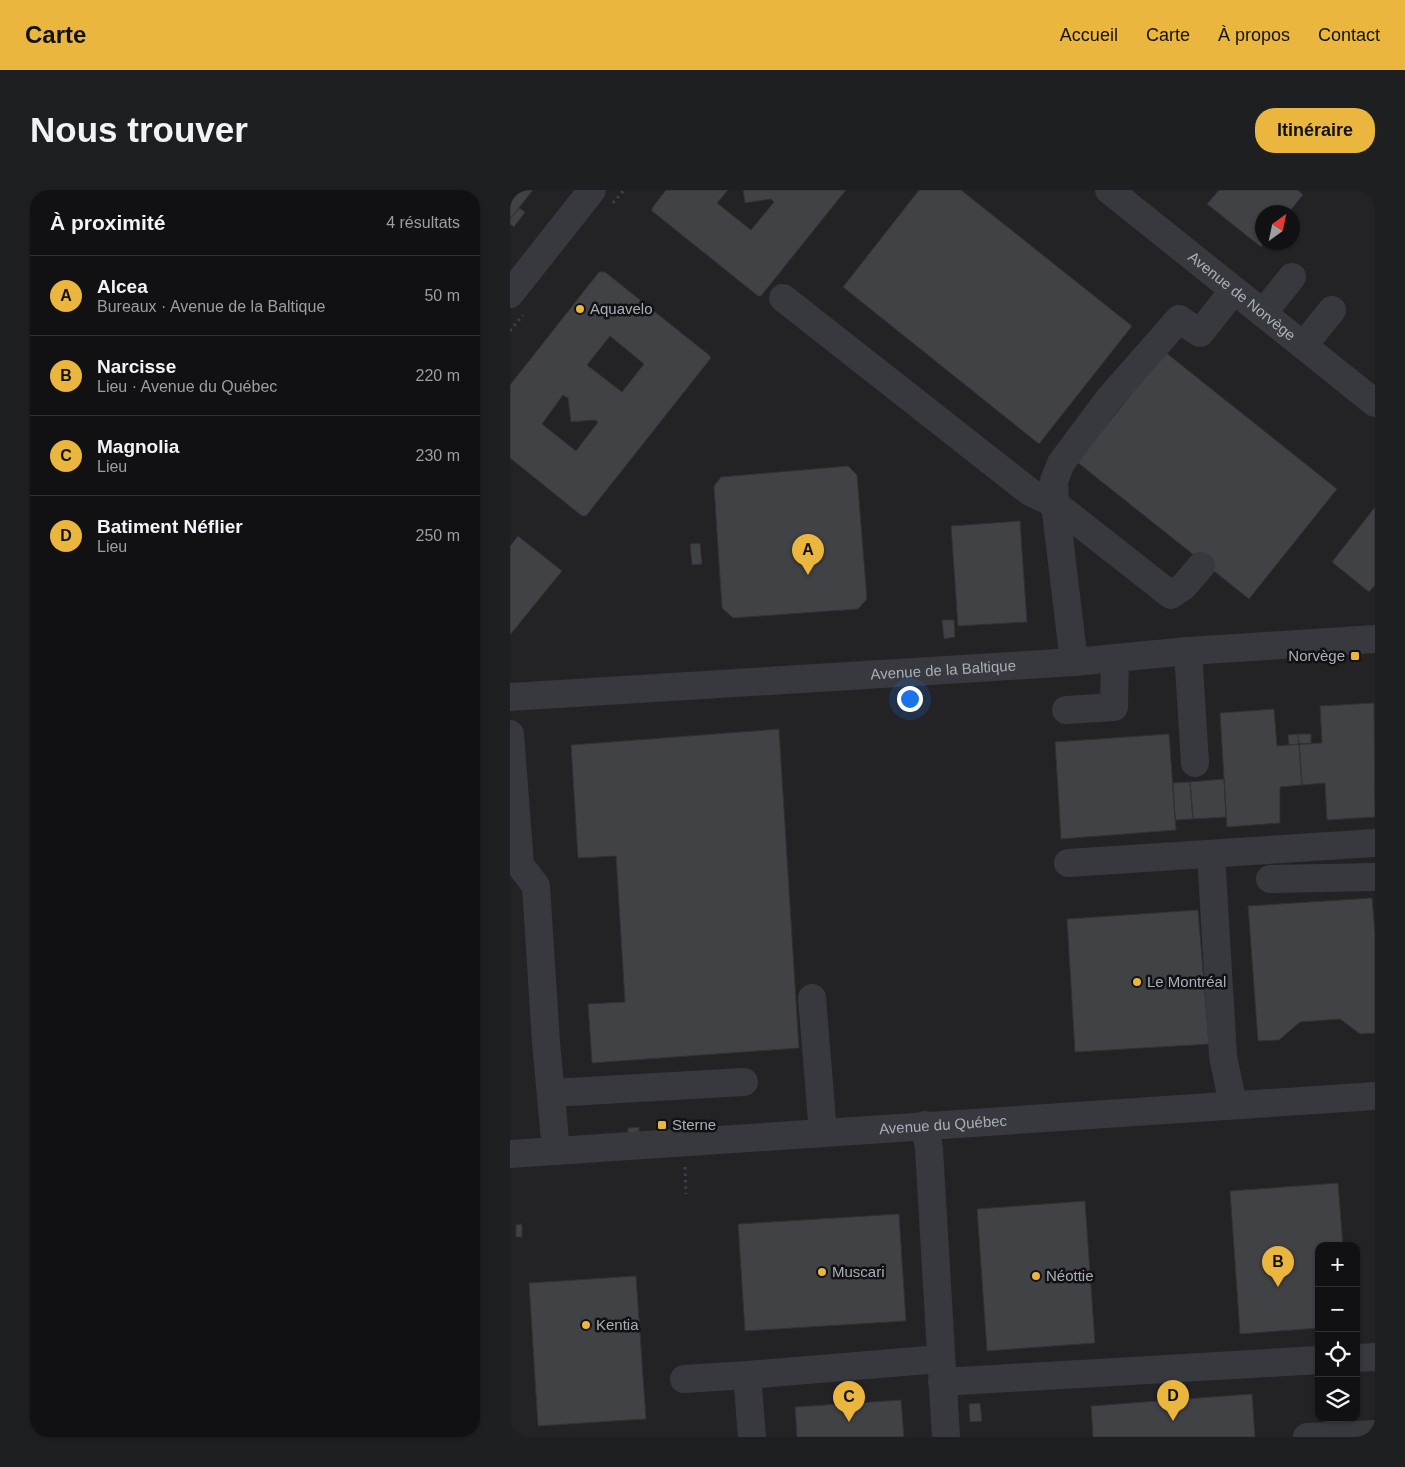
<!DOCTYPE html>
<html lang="fr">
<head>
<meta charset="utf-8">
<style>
  :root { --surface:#111113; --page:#1e1f21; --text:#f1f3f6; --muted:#9c9da0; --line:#303133; --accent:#eab63e }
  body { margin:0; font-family:Helvetica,sans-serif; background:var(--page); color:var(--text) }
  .controls { position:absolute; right:15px; bottom:15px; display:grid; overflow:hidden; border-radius:10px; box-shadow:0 1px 4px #0004 }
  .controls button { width:45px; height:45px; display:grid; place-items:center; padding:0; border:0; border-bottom:1px solid var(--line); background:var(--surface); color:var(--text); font:25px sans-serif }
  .compass { position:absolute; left:745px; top:15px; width:45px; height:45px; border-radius:50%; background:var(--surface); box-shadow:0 1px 4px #0004; rotate:33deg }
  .you { position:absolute; left:399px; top:508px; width:18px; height:18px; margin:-12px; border:4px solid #fff; border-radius:50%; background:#1a73e8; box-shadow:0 0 0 8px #1a73e833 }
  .badge { display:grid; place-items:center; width:32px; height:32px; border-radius:50%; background:var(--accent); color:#111; font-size:16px; font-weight:700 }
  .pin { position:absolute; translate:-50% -41px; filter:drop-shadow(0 1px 2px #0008) }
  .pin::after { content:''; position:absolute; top:26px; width:18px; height:15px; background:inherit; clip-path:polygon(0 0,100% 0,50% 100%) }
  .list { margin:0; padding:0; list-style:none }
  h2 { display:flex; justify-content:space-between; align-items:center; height:65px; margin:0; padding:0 20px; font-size:21px }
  h2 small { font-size:16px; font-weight:400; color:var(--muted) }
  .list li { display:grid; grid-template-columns:32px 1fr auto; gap:15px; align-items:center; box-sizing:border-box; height:80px; padding:0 20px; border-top:1px solid var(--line) }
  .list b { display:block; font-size:19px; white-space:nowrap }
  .list p { margin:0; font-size:16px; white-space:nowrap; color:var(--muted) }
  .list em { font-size:16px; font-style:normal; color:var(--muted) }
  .icon { flex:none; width:28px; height:28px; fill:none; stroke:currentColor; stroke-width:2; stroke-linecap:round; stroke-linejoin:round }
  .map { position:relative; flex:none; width:865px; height:1247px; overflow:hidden; border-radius:20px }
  header { display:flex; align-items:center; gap:30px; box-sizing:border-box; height:70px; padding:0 25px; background:var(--accent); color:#111 }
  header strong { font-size:24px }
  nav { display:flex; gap:28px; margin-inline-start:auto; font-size:18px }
  .intro { display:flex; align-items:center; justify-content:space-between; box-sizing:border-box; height:120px; padding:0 30px }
  h1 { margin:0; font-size:35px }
  .button { padding:12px 22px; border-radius:20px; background:var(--accent); color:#111; font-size:18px; font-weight:700 }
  main { display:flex; gap:30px; padding:0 30px }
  aside { flex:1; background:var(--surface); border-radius:20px; box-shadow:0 1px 4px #0004 }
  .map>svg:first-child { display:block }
  .built { fill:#232326; fill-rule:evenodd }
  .building { fill:#414246; stroke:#313135; fill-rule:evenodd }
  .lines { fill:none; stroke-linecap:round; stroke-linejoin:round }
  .path { stroke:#3e4045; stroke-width:3; stroke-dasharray:2.5 4; stroke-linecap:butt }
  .minor { stroke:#38393e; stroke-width:28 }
  .poi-dot { fill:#eab63e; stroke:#121214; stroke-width:2 }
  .labels { text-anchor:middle; stroke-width:5; stroke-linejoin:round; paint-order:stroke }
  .street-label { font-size:15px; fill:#aaaeb8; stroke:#121214 }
  .poi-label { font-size:15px; fill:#aaaeb8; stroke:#121214; text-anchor:start }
</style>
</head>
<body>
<header>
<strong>Carte</strong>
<nav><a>Accueil</a><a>Carte</a><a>À propos</a><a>Contact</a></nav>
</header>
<div class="intro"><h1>Nous trouver</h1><a class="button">Itinéraire</a></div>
<main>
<aside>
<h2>À proximité<small>4 résultats</small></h2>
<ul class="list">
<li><span class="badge">A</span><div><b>Alcea</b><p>Bureaux · Avenue de la Baltique</p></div><em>50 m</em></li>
<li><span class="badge">B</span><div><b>Narcisse</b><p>Lieu · Avenue du Québec</p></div><em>220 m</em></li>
<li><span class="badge">C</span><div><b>Magnolia</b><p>Lieu</p></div><em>230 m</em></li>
<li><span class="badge">D</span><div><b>Batiment Néflier</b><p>Lieu</p></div><em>250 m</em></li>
</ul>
</aside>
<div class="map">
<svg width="865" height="1247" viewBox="0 0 865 1247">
  <rect width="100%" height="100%" fill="#171719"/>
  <!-- built -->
  <path class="built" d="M0 0H865V1247H0ZM752 22H782V52H752ZM809 1056H846V1228H809Z"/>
  <!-- building -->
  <path class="building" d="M0 0H23L0 29Z
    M156 0H218L207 13 241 40 264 12 261 9 235 13 233 0H336L251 106H248L142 21V18Z
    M409 0H451L622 136 529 254 333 97Z
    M709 0H788L793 5 779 22H752V52H755L751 57 697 14Z
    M9 18 15 22 4 37 0 34V29Z
    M89 82H95L199 165 201 168 76 326H72L0 268V195ZM100 146 134 174 112 202 77 175ZM53 205 58 208 61 232 85 230 88 232 66 261 32 234Z
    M655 162 827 299 739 409 567 272Z
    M338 276 347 285 357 409 348 419 223 428 212 418 204 296 211 287Z
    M865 317V395L859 402 822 372Z
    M510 331 517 432 448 436 441 336Z
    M8 346 52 381 0 445V356Z
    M190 353 192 374 182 375 180 354Z
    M432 430H444L445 447 434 449Z
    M864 513 865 627 817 630 815 593 792 595 789 554 812 553 810 516Z
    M764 519 767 556 789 554 792 595 770 597V633L717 637 710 523Z
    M269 539 289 858 82 873 78 814 115 812 106 666 68 668 61 555Z
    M659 544 666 640 551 649 545 552Z
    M788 544H801V554H789Z
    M788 544 789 554 779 555 778 545Z
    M714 589 716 627 683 629 680 592Z
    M680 592 683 629 665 630 663 593Z
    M862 708 865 744V843L850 844 830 829 790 832 769 850 748 851 738 716Z
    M688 720 699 854 565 862 557 729Z
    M129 937V942L118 943V938Z
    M828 993 833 1056H809V1138L730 1144 720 1001Z
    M575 1011 585 1153 477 1161 467 1019Z
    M389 1024 396 1131 235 1141 228 1034Z
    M12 1034V1047H6V1035Z
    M126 1086 136 1229 28 1236 19 1093Z
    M742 1204 745 1247H583L581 1216Z
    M391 1210 394 1247H287L285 1217Z
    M470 1213 472 1231 460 1232 459 1214Z"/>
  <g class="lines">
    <!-- path -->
    <path class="path" d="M103 13 114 0
      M0 141 13 125
      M175 977 176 1004"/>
    <!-- minor -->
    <g class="minor">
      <path id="s1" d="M599 0 865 213"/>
      <path d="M0 104 82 0"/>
      <path d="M273 108 520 302 545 314 544 291 551 273 598 210 669 129 690 143 724 100"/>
      <path d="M753 123 782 87"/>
      <path d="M794 155 822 120"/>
      <path d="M678 461 685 573"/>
      <path d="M564 472 545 314 661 405 674 396 691 376"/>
      <path id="s2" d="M0 507 564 472 678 461 865 449"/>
      <path d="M556 520 604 517 605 468"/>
      <path d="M0 544 10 675 26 696 36 852 46 961"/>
      <path d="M701 664 713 866 723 915"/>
      <path d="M558 673 865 653"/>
      <path d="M760 689 865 687"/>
      <path d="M302 808 313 943"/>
      <path d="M41 903 234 892"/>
      <path d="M415 935 419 959 436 1247"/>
      <path id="s3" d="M0 964 865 906"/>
      <path d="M846 1168 865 1167"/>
      <path d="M174 1189 237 1185"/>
      <path d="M432 1192 809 1170"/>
      <path d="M242 1247 237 1185 430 1169"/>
      <path d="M797 1247 865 1244"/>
    </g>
  </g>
  <!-- markers -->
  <g class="poi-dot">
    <circle cx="70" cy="119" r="5"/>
    <rect x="840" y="461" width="10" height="10" rx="2.5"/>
    <circle cx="627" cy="792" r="5"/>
    <rect x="147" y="930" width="10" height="10" rx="2.5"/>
    <circle cx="312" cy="1082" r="5"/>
    <circle cx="526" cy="1086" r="5"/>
    <circle cx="76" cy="1135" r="5"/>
  </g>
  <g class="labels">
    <!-- street labels -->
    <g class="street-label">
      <text dy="5" stroke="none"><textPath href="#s1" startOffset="170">Avenue de Norvège</textPath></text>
      <text dy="5" stroke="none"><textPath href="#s2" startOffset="434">Avenue de la Baltique</textPath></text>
      <text dy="5" stroke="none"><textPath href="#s3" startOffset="434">Avenue du Québec</textPath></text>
    </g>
    <!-- poi labels -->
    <g class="poi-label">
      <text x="80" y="124">Aquavelo</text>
      <text x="835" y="471" text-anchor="end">Norvège</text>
      <text x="637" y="797">Le Montréal</text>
      <text x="162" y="940">Sterne</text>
      <text x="322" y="1087">Muscari</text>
      <text x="536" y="1091">Néottie</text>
      <text x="86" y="1140">Kentia</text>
    </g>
  </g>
</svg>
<div class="controls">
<button>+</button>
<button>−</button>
<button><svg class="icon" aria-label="locate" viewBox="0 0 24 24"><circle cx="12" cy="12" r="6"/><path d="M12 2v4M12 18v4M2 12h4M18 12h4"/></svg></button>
<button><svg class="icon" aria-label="layers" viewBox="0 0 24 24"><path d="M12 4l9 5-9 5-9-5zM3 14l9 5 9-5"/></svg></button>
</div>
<svg class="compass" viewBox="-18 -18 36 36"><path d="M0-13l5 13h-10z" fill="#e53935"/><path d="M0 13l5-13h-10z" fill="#9c9da0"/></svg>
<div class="you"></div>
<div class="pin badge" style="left:298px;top:385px">A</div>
<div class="pin badge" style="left:768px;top:1097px">B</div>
<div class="pin badge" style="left:339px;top:1232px">C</div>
<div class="pin badge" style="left:663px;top:1231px">D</div>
</div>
</main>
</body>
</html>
